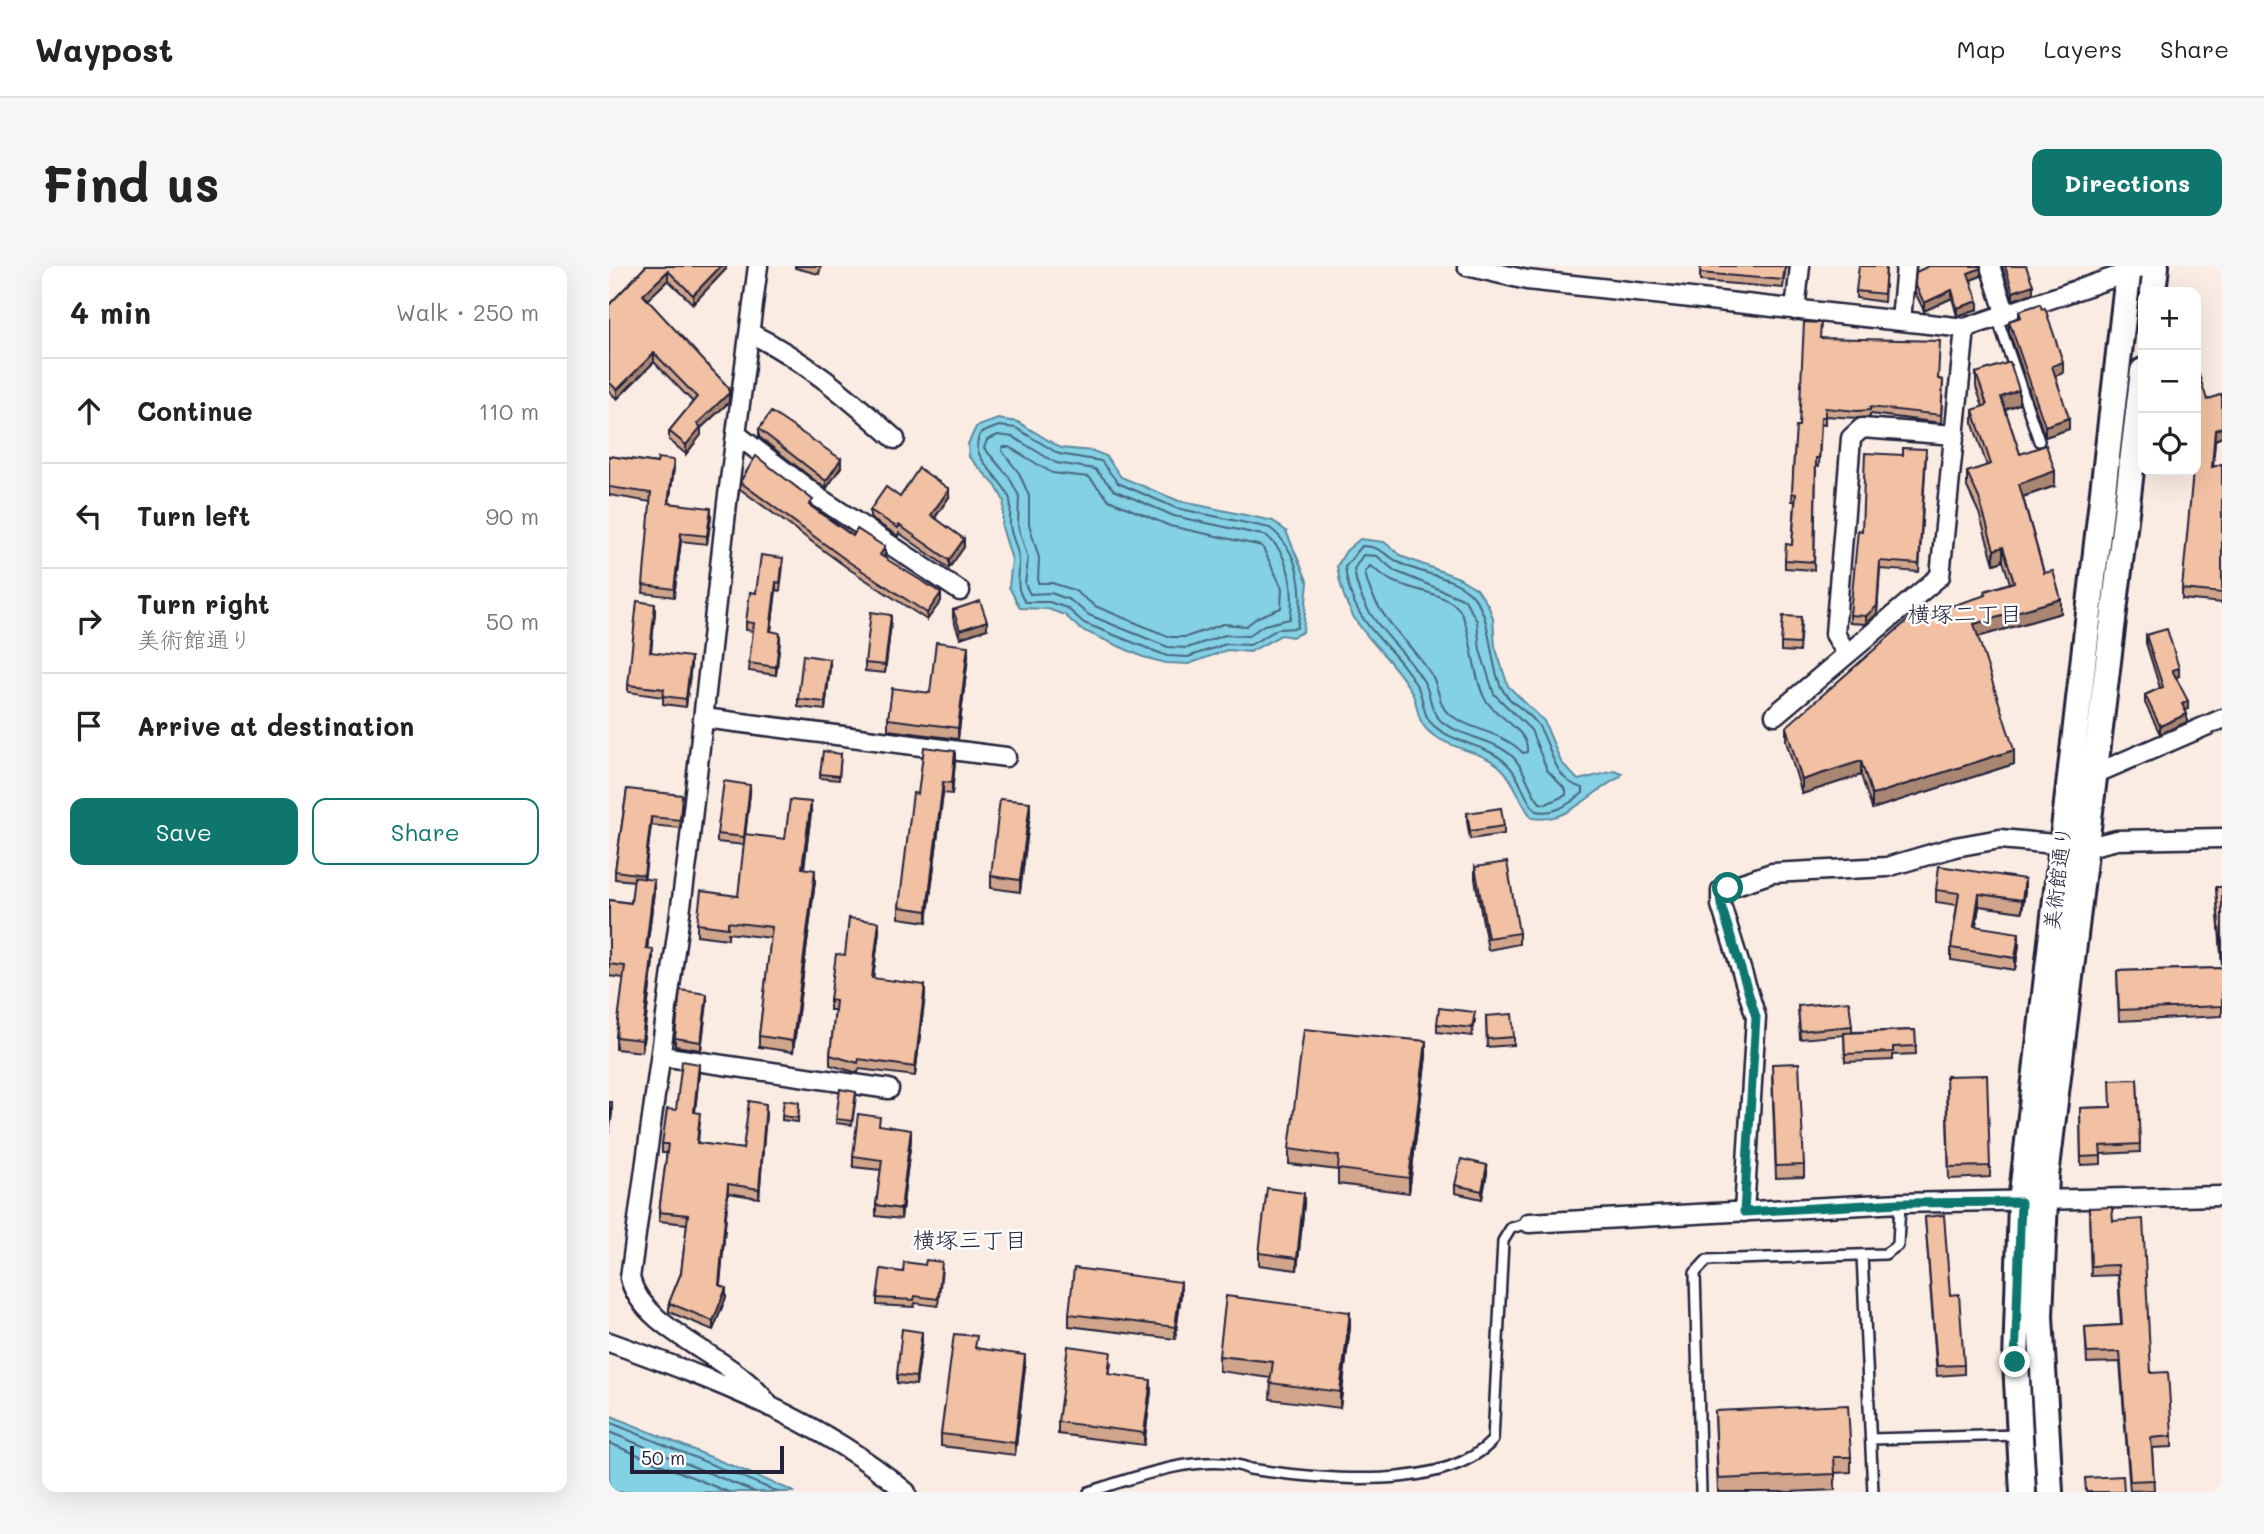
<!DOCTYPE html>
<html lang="en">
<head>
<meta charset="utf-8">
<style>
  :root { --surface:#fff; --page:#f6f6f6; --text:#222; --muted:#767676; --line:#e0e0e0; --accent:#0f766e }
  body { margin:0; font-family:Mali,"Klee One",sans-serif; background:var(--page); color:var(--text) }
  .controls { position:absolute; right:21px; top:21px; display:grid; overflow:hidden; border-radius:14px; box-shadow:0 7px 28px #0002 }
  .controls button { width:63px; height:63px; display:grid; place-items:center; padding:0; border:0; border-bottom:2px solid var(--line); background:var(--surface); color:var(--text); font:35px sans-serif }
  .scale { position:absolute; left:21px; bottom:18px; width:154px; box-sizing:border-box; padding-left:7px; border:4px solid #22223b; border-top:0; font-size:19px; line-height:24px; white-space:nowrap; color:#22223b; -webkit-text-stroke:5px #fff; paint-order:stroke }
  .stop { position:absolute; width:21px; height:21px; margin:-16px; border:5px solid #0f766e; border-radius:50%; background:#fff }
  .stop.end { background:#0f766e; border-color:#fff; box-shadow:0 2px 7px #0008 }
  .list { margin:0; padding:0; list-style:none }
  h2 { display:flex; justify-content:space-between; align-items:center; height:91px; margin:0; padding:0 28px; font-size:30px }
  h2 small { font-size:23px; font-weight:400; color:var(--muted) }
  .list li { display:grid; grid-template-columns:46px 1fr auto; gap:21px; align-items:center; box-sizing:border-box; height:105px; padding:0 28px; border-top:2px solid var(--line) }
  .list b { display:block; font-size:26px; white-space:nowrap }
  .list p { margin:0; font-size:23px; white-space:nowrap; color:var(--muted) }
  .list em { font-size:23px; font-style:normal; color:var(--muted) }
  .actions { display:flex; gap:14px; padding:21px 28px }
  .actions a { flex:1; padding:16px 0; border:2px solid var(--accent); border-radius:14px; text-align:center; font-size:24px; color:var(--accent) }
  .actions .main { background:var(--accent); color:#fff }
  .icon { flex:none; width:38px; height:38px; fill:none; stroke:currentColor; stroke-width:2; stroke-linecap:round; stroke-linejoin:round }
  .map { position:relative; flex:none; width:1613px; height:1226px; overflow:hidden; border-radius:14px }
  header { display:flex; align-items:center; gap:42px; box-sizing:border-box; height:98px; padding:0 35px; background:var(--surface); border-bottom:2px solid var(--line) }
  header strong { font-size:33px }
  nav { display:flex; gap:38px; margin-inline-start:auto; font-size:24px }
  .intro { display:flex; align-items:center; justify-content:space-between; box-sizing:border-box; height:168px; padding:0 42px }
  h1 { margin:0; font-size:49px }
  .button { padding:18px 32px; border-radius:14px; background:var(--accent); color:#fff; font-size:24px; font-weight:700 }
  main { display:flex; gap:42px; padding:0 42px }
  aside { flex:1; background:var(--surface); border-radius:14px; box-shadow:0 7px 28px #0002 }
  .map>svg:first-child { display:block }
  .water { fill:#84d0e4; stroke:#5d8aa0; stroke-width:2 }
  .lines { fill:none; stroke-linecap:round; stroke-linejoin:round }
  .shore { stroke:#49687f; stroke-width:2 }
  .lane-casing { stroke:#22223b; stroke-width:14 }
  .street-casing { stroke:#22223b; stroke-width:23 }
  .secondary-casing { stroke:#22223b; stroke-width:30 }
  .lane { stroke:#fff; stroke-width:9 }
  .street { stroke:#fff; stroke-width:18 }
  .secondary { stroke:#fff; stroke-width:24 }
  .wall { fill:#d0a58c; stroke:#22223b; stroke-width:2 }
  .shaded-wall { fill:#a98672; stroke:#22223b; stroke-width:2 }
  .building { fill:#f2c0a3; stroke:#22223b; stroke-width:2 }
  .route { stroke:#0f766e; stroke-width:9 }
  .labels { text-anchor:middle; stroke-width:5; stroke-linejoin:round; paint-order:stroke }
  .street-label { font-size:21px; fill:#22223b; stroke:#fff }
  .neighbourhood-label { font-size:23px; fill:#22223b; stroke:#fff }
</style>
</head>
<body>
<header>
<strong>Waypost</strong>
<nav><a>Map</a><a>Layers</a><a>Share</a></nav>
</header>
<div class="intro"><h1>Find us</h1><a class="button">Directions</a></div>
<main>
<aside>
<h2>4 min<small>Walk · 250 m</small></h2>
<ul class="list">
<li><svg class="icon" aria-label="ahead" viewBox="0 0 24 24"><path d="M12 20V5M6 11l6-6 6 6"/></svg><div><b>Continue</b></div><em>110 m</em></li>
<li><svg class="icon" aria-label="left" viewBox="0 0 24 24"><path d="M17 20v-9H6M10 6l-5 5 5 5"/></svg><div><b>Turn left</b></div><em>90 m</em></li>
<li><svg class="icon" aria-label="right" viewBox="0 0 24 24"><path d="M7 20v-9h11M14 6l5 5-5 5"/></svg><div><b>Turn right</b><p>美術館通り</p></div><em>50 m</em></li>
<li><svg class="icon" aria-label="arrive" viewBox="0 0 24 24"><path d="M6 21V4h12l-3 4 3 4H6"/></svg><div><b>Arrive at destination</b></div></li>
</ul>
<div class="actions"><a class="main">Save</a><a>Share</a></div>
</aside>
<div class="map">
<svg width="1613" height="1226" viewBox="0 0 1613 1226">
  <rect width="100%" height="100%" fill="#fbece3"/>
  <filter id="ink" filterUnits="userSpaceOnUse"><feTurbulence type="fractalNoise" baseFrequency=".0143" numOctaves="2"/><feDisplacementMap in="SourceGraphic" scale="14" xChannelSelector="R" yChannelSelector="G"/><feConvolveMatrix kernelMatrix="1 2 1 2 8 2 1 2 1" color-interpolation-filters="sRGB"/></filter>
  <g filter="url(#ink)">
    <!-- water -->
    <path class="water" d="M389 153 409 156 452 182 484 185 497 190 512 211 570 235 664 255 677 265 699 317 694 366 683 371 672 369 641 386 618 384 580 398 557 397 534 391 471 363 456 349 439 343 411 342 400 321 403 294 393 261 395 235 387 220 360 191 359 178 367 161Z
      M751 273 775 276 794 291 850 312 868 323 879 339 884 352 886 380 899 420 935 455 952 496 969 514 1006 505 1013 508 1011 511C980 526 960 558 923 552 910 536 907 516 892 502 874 485 844 484 824 469 804 454 812 441 801 423 769 372 738 367 728 300L737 285Z
      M0 1149 184 1225 185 1226H0Z"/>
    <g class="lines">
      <!-- shore -->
      <path class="shore" d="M390 160 407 162 450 188 492 195 509 217 567 242 661 262C691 285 696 328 688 362L669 363 641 379 617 378 579 391 558 390 475 357 458 342 440 336H416C405 320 411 312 410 295 410 282 401 270 401 258 400 249 404 239 400 231 392 209 357 191 372 167Z
        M389 169 404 171 447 197 486 203 505 224 565 250 658 270C681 289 686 326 681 353L655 359 639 370 616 369 578 382 559 381 480 349 461 334 442 327 421 328 416 318 419 293 409 260 410 230 400 211 375 182 378 174Z
        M394 181H400L443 207 480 211 500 234 561 260 653 280 673 322 672 342 649 351 637 360 614 358 577 371H561L486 340 465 324 443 317H429L430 292 420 258V230L410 207 393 185Z
        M753 280C771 280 776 289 791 297 813 309 847 310 864 330 884 354 879 392 892 421 900 438 919 444 929 459 944 481 943 515 974 522V527C960 538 946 549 927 545 913 530 912 510 896 496 876 478 846 478 825 460 813 450 816 436 809 422 783 374 743 364 736 301Z
        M754 289 768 290 786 305 856 334 868 355 871 384 885 428 922 464 938 504 957 524V529L937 538 931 537C919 523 918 505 904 491 884 472 853 472 832 455 820 445 823 429 815 416 790 374 752 356 745 303Z
        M761 300C769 304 775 311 783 315 802 324 832 326 848 341 862 354 863 410 876 433 886 451 921 464 918 486L914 487C893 465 861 465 839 447 829 439 830 419 822 408 799 373 764 349 756 306Z
        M0 1156 169 1226
        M0 1166 146 1226
        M0 1177 119 1226"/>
      <!-- lane casing -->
      <g class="lane-casing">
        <path id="lane" d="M1388 51 1430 175
          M1253 989 1264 1226
          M1262 1173 1410 1169
          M480 1226C524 1212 597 1184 641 1203 716 1214 837 1226 884 1174L894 975 902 962 920 957
          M1092 1226 1086 1007 1098 994 1276 988 1289 979 1291 937"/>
      </g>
      <!-- street casing -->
      <g class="street-casing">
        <path id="street" d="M149 0 118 237 79 589 21 1012C34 1067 129 1091 161 1141
          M858 0 918 14 1356 62 1538 0
          M1381 0 1396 46
          M1186 44 1191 0
          M1292 54 1297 0
          M141 67C196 94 240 132 286 173
          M127 168 212 233 351 325
          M1238 388 1226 368 1242 172 1253 162 1346 169
          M1166 449 1331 310 1356 62
          M95 452 397 491
          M1488 507 1613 453
          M52 790 280 823
          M1135 946 1147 751 1112 639V624L1163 607 1278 601 1346 581 1391 573 1479 581 1508 574 1613 572
          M920 957 1291 937 1613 930
          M0 1076C105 1114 211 1153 297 1226"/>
      </g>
      <!-- secondary casing -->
      <g class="secondary-casing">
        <path id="secondary" d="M1544 26 1547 0
          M1414 1226 1407 1096 1412 936 1520 0
          M1441 1226 1431 1050 1437 910 1534 105"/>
      </g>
      <!-- lane -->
      <use href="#lane" class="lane"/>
      <!-- street -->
      <use href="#street" class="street"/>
      <!-- secondary -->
      <use href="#secondary" class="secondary"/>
    </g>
    <!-- wall -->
    <path class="wall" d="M37 0H117V3L84 38 59 14 38 34 120 131V136L92 162V169L77 188 60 174V165L84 136 45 96 8 133 0 125V39Z
      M186 0H212L210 8 186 2Z
      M1177 0 1174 22 1091 15V7Z
      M1277 0 1275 36 1247 32V25Z
      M1393 0H1417L1424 27 1404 34Z
      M1372 10 1362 14 1369 43 1348 50 1343 32 1315 45 1306 26V18Z
      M1410 45 1454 107 1446 110 1460 163 1436 171 1400 65V55L1410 51Z
      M1212 72 1329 113 1334 114 1332 157 1261 148V151L1248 152 1216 150V159L1212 158 1210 200 1207 199 1205 304 1176 302V294L1183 279 1186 235H1183L1185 190 1190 160Z
      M1367 107 1410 138 1396 143 1411 188 1446 220 1414 231 1435 307 1452 347 1369 371 1405 498 1263 543 1252 509 1193 528 1177 475V461L1376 329V325L1401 317 1394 295 1385 298 1370 247 1358 221V206L1378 200 1364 158V144L1374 141 1367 121Z
      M1613 128V171L1606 174 1604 201 1613 198V337L1573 333V323L1598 134Z
      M150 163 232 201 217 223 150 171Z
      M0 190 48 197 65 202 60 237 102 251 98 278 72 275 65 331 34 327 42 236 0 229Z
      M1317 191 1310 306 1271 303 1268 348 1257 358 1241 357V349L1253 265Z
      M131 216 204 241 244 270 276 289 274 291 332 335 318 354 240 303 131 223Z
      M291 231H340L326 252 355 281 340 302 290 267 289 270 261 252V244Z
      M174 300 171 325 167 324 162 365 171 375 167 409 140 405 144 365 137 364V356Z
      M344 344 378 363 351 372 344 352Z
      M46 346 42 386 82 399 77 441 54 438V431L19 426V419Z
      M282 357 276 407 256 405V397Z
      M1192 359 1190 386 1172 385V377Z
      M1537 369 1570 410 1567 411 1579 443 1576 445 1578 456 1551 468 1536 437V429L1551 422 1537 377Z
      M359 391 349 473 279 464V453L321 427Z
      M221 401 216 444 189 441V433Z
      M232 488 230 514 211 512V508Z
      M346 496 343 528 334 527 318 656 290 652V641L309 528Z
      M18 523 73 537 71 562 42 559 35 612 45 625 38 683 44 695 33 786 7 783V771L15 712 0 710V634L22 637 25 615 6 613V605Z
      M141 527 135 579 108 576V568Z
      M202 547 195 603 206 615 184 786 150 781V770L162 672 119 667V673L88 669V658L129 630 176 573Z
      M858 547 895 560V568L861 573 858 555Z
      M421 548 411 626 382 622V610Z
      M866 601 910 667V678L879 684 866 613Z
      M1607 621H1613V750L1510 755 1508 705 1613 702Z
      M1327 624H1416L1413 646 1370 640 1367 661 1410 679 1406 704 1342 694V682L1348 639 1327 636Z
      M270 665 264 712 316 729 306 810 250 803 249 807 221 799V789L226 744H221V734L236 689Z
      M98 736 92 784 66 780V772Z
      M1189 740 1243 760V766L1306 764 1307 788 1284 789V794L1236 796 1235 769 1191 773Z
      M877 750 905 771V779L878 781Z
      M866 754 863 770 828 766V758Z
      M817 790 800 927 729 918V904L680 898V883Z
      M90 807 86 846 91 856 89 877 134 883 157 847 150 932 119 927 111 1019 117 1031 104 1064 60 1046V1037L72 1007 78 958 50 955V946L58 887H53V878L67 844Z
      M1163 810 1195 899V911L1167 912Z
      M1528 813 1531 886 1492 888V898L1472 899 1471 842 1502 841Z
      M1337 822 1381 900V911L1340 913Z
      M247 830 243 859 227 857V853Z
      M190 836 189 856 173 854V850Z
      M271 860 302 874 292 953 267 950V939L272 904 244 901V890Z
      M878 907 873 933 846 927V919Z
      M695 938 688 1004 650 999V987Z
      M1480 942 1504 955 1542 1107 1563 1170V1181L1543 1182 1545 1224 1521 1225 1511 1096 1478 1097 1476 1061 1512 1059 1509 1009 1482 1010Z
      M1316 951 1341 1029 1355 1099V1108L1328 1110Z
      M333 1003 329 1040 306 1037 305 1041 268 1039V1032L294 1006Z
      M572 1028 566 1073 460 1060V1048Z
      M741 1061 731 1142 661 1133 662 1112 610 1105V1090Z
      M313 1074 307 1119 288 1117V1109Z
      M368 1082 416 1101 406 1189 332 1180V1168Z
      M502 1098 500 1109 542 1125 535 1179 449 1168V1156Z
      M1106 1145 1242 1191V1206L1226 1207V1224L1179 1226H1109Z"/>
    <!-- shaded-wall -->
    <path class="shaded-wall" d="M112 0H117V3L84 38V29Z
      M1372 2V10L1359 15V7Z
      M59 5V14L34 38V29Z
      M1424 19V27L1404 34V26Z
      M1343 24V32L1315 45V37Z
      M1369 35V43L1348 50V42Z
      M45 87V96L8 133V124Z
      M1454 96V107L1443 111V100Z
      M120 122V136L92 162V169L77 188V179L88 158Z
      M1410 124V138L1392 145V131Z
      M1460 152V163L1436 171V160Z
      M1613 161V171L1606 174 1603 211 1606 164Z
      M232 193V201L217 223V215Z
      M65 194V202L59 245V237Z
      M1446 205V220L1410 232V218Z
      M340 223V231L322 257V249Z
      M102 242V251L98 278V270Z
      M72 267V275L65 331V323Z
      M355 273V281L340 302V294Z
      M276 281V289L271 296V289Z
      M1394 281V295L1385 298V284Z
      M1271 295 1268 348 1257 358V350Z
      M167 316V324L161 373V365Z
      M332 327V335L318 354V347Z
      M1452 333V347L1365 372V358Z
      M46 338V346L41 394V386Z
      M282 349V357L276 407V399Z
      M378 355V363L351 372V364Z
      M171 367V375L167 409V401Z
      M359 380V391L349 473V462Z
      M82 391V399L77 441V433Z
      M221 393V401L216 444V436Z
      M1570 402V410L1563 412V404Z
      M1579 435V443L1573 446V438Z
      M1578 448V456L1551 468V460Z
      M1405 484V498L1263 543V529Z
      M346 485V496L343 528V517Z
      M1252 495V509L1193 528V514Z
      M334 516V527L318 656V645Z
      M141 519V527L135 579V571Z
      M202 536V547L193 613V602Z
      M421 536V548L411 626V614Z
      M42 551V559L35 617V609Z
      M206 604V615L184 786V775Z
      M1416 613V624L1413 646V634Z
      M45 614V625L37 694V682Z
      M1370 628V640L1365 672V660Z
      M270 656V665L263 722V712Z
      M1410 667V679L1406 704V692Z
      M44 683V695L33 786V774Z
      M316 719V729L306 810V801Z
      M98 728V736L92 784V776Z
      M817 775V790L800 927V912Z
      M90 798V807L85 855V846Z
      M3 836V848L0 868V856Z
      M157 838V847L150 932V923Z
      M302 864V874L292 953V943Z
      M878 899V907L873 933V925Z
      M119 918V927L110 1028V1019Z
      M695 927V938L688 1004V992Z
      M572 1016V1028L566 1073V1061Z
      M117 1022V1031L104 1064V1055Z
      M741 1046V1061L731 1142V1126Z
      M313 1066V1074L307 1119V1111Z
      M416 1089V1101L406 1189V1177Z
      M542 1114V1125L535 1179V1167Z"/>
    <!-- building -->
    <path class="building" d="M37 0H112L84 29 59 5 34 29 120 122V127L88 158 92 161 77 179 60 165 88 131 45 87 8 124 0 116V39Z
      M1092 0H1176L1174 14 1091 7Z
      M1250 0H1277L1275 28 1247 25Z
      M1320 0H1372V2L1359 7 1369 35 1348 42 1343 24 1315 37 1306 18 1307 6Z
      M1396 0H1417L1424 19 1404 26Z
      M1431 38 1433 43 1436 42 1454 96 1443 100 1460 152 1436 160 1400 55 1412 51 1410 45Z
      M1195 56 1212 57 1211 72 1331 75 1329 113 1334 114 1332 149 1261 141V144L1248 145 1216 142V151H1212L1210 192H1207L1205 296 1176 294 1177 278 1183 279 1187 228 1183 227 1185 190 1187 160H1190Z
      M1401 96 1410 124 1392 131 1411 188 1437 179 1446 205 1410 218 1435 307 1444 305 1452 333 1365 358 1405 484 1263 529 1252 495 1193 514 1177 461 1299 354 1377 329 1376 325 1405 316 1394 281 1385 284 1370 232 1358 206 1382 198 1364 144 1378 139 1367 107Z
      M1587 99 1598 134 1613 128V161L1606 164 1603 201 1613 198V327L1573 323 1584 205H1587Z
      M162 146 232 193 217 215 150 163Z
      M1294 182 1317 183 1310 298 1271 295 1268 340 1257 350 1241 349 1249 264 1253 265 1256 187 1294 189Z
      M0 190 48 197 49 192 65 194 59 237 102 242 98 270 72 267 65 323 34 319 42 227 0 221Z
      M147 190 204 234 200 239 244 270 248 263 276 281 271 289 332 327 318 347 240 296 131 216Z
      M310 202 340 223 322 249 355 273 340 294 290 259 289 262 261 244 277 221 291 231Z
      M152 289 174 292 171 317 167 316 161 365 171 367 167 401 140 397 145 357 137 356 141 326 147 327Z
      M28 335 46 338 41 386 82 391 77 433 54 430 55 423 19 419Z
      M371 335 378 355 351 364 344 344Z
      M262 346 282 349 276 399 256 397Z
      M1174 350 1192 351 1190 378 1172 377Z
      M1558 363 1570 402 1563 404 1579 435 1573 438 1578 448 1551 460 1536 429 1554 421 1537 369Z
      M327 376 359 380 349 462 279 453 283 422 321 427Z
      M194 389 221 393 216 436 189 433Z
      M315 481 346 485 343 517 334 516 318 645 290 641 304 527 309 528Z
      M214 485 232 488 230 510 211 508Z
      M115 515 141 519 135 571 108 568Z
      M18 523 73 529 71 554 42 551 35 609 6 605Z
      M391 533 421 536 411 614 382 610Z
      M181 534 202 536 193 602 206 604 184 775 150 770 163 661 119 656V662L88 658 92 625 129 630 136 568 176 573Z
      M892 542 895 560 861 565 858 547Z
      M898 596 910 667 879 672 866 601Z
      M1330 600 1416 613 1413 634 1370 628 1365 660 1410 667 1406 692 1342 682 1350 627 1327 624Z
      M25 611 45 614 37 682 44 683 33 774 7 771 16 700 0 698V634L22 637Z
      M1607 621H1613V694Z
      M240 652 270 656 263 712 316 719 306 801 250 793 249 797 221 789 227 735 221 734 227 688 236 689Z
      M1613 702V740L1510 744 1508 705Z
      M71 724 98 728 92 776 66 772Z
      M1240 735 1243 760 1191 765 1189 740Z
      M830 742 866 746 863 762 828 758Z
      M903 748 905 771 878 773 877 750Z
      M695 763 817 775 800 912 729 903 730 890 680 883Z
      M1306 764 1307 780 1284 781V786L1236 788 1235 767Z
      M73 795 90 798 85 846 91 847 88 877 134 883 140 835 157 838 150 923 119 918 110 1019 117 1022 104 1055 60 1037 72 1007 79 949 50 946 59 878H53L58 843 67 844Z
      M1190 797 1195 899 1167 900 1163 798Z
      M1378 809 1381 900 1340 901 1337 810Z
      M1528 813 1531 878 1491 880 1492 890 1472 891 1471 842 1502 841 1501 814Z
      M231 823 247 826 243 855 227 853Z
      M175 834 190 836 189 852 173 850Z
      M0 836H3L0 856Z
      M249 848 271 851 270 859 302 864 292 943 267 939 273 894 244 890Z
      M852 893 878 899 873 925 846 919Z
      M658 922 695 927 688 992 650 987Z
      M1503 941 1504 955 1534 953 1542 1107 1559 1106 1563 1170 1542 1172 1545 1214 1521 1215 1511 1086 1478 1087 1476 1061 1513 1059 1509 999 1482 1000 1480 942Z
      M1335 949 1341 1029 1350 1028 1355 1099 1328 1100 1316 951Z
      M317 994 333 996 329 1033 306 1030 305 1034 268 1032 272 1003 294 1006 295 996 316 999Z
      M465 1002 572 1016 566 1061 460 1048Z
      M617 1030 741 1046 731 1126 661 1117 664 1096 610 1090Z
      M293 1063 313 1066 307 1111 288 1109Z
      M345 1068 368 1070 366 1082 416 1089 406 1177 332 1168Z
      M459 1080 502 1086 499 1108 542 1114 535 1167 449 1156Z
      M1239 1139 1242 1191H1225L1226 1208 1109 1213 1106 1145Z
      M1514 1210 1515 1226H1477L1476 1212Z"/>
  </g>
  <g class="lines" filter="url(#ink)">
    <!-- route -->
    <path class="route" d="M1119 622 1111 627 1112 639 1147 751 1135 946 1291 937 1412 936 1406 1096"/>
  </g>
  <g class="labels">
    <!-- street labels -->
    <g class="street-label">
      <text transform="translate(1449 612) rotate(-83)" y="7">美術館通り</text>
    </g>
    <!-- neighbourhood labels -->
    <g class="neighbourhood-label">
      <text x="1356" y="356">横塚二丁目</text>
      <text x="361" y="982">横塚三丁目</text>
    </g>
  </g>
</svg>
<div class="controls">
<button>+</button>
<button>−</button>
<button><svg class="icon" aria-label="locate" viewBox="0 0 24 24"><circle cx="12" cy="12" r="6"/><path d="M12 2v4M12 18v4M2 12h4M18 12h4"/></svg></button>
</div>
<div class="scale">50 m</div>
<div class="stop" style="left:1119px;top:622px"></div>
<div class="stop end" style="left:1406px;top:1096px"></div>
</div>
</main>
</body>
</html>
